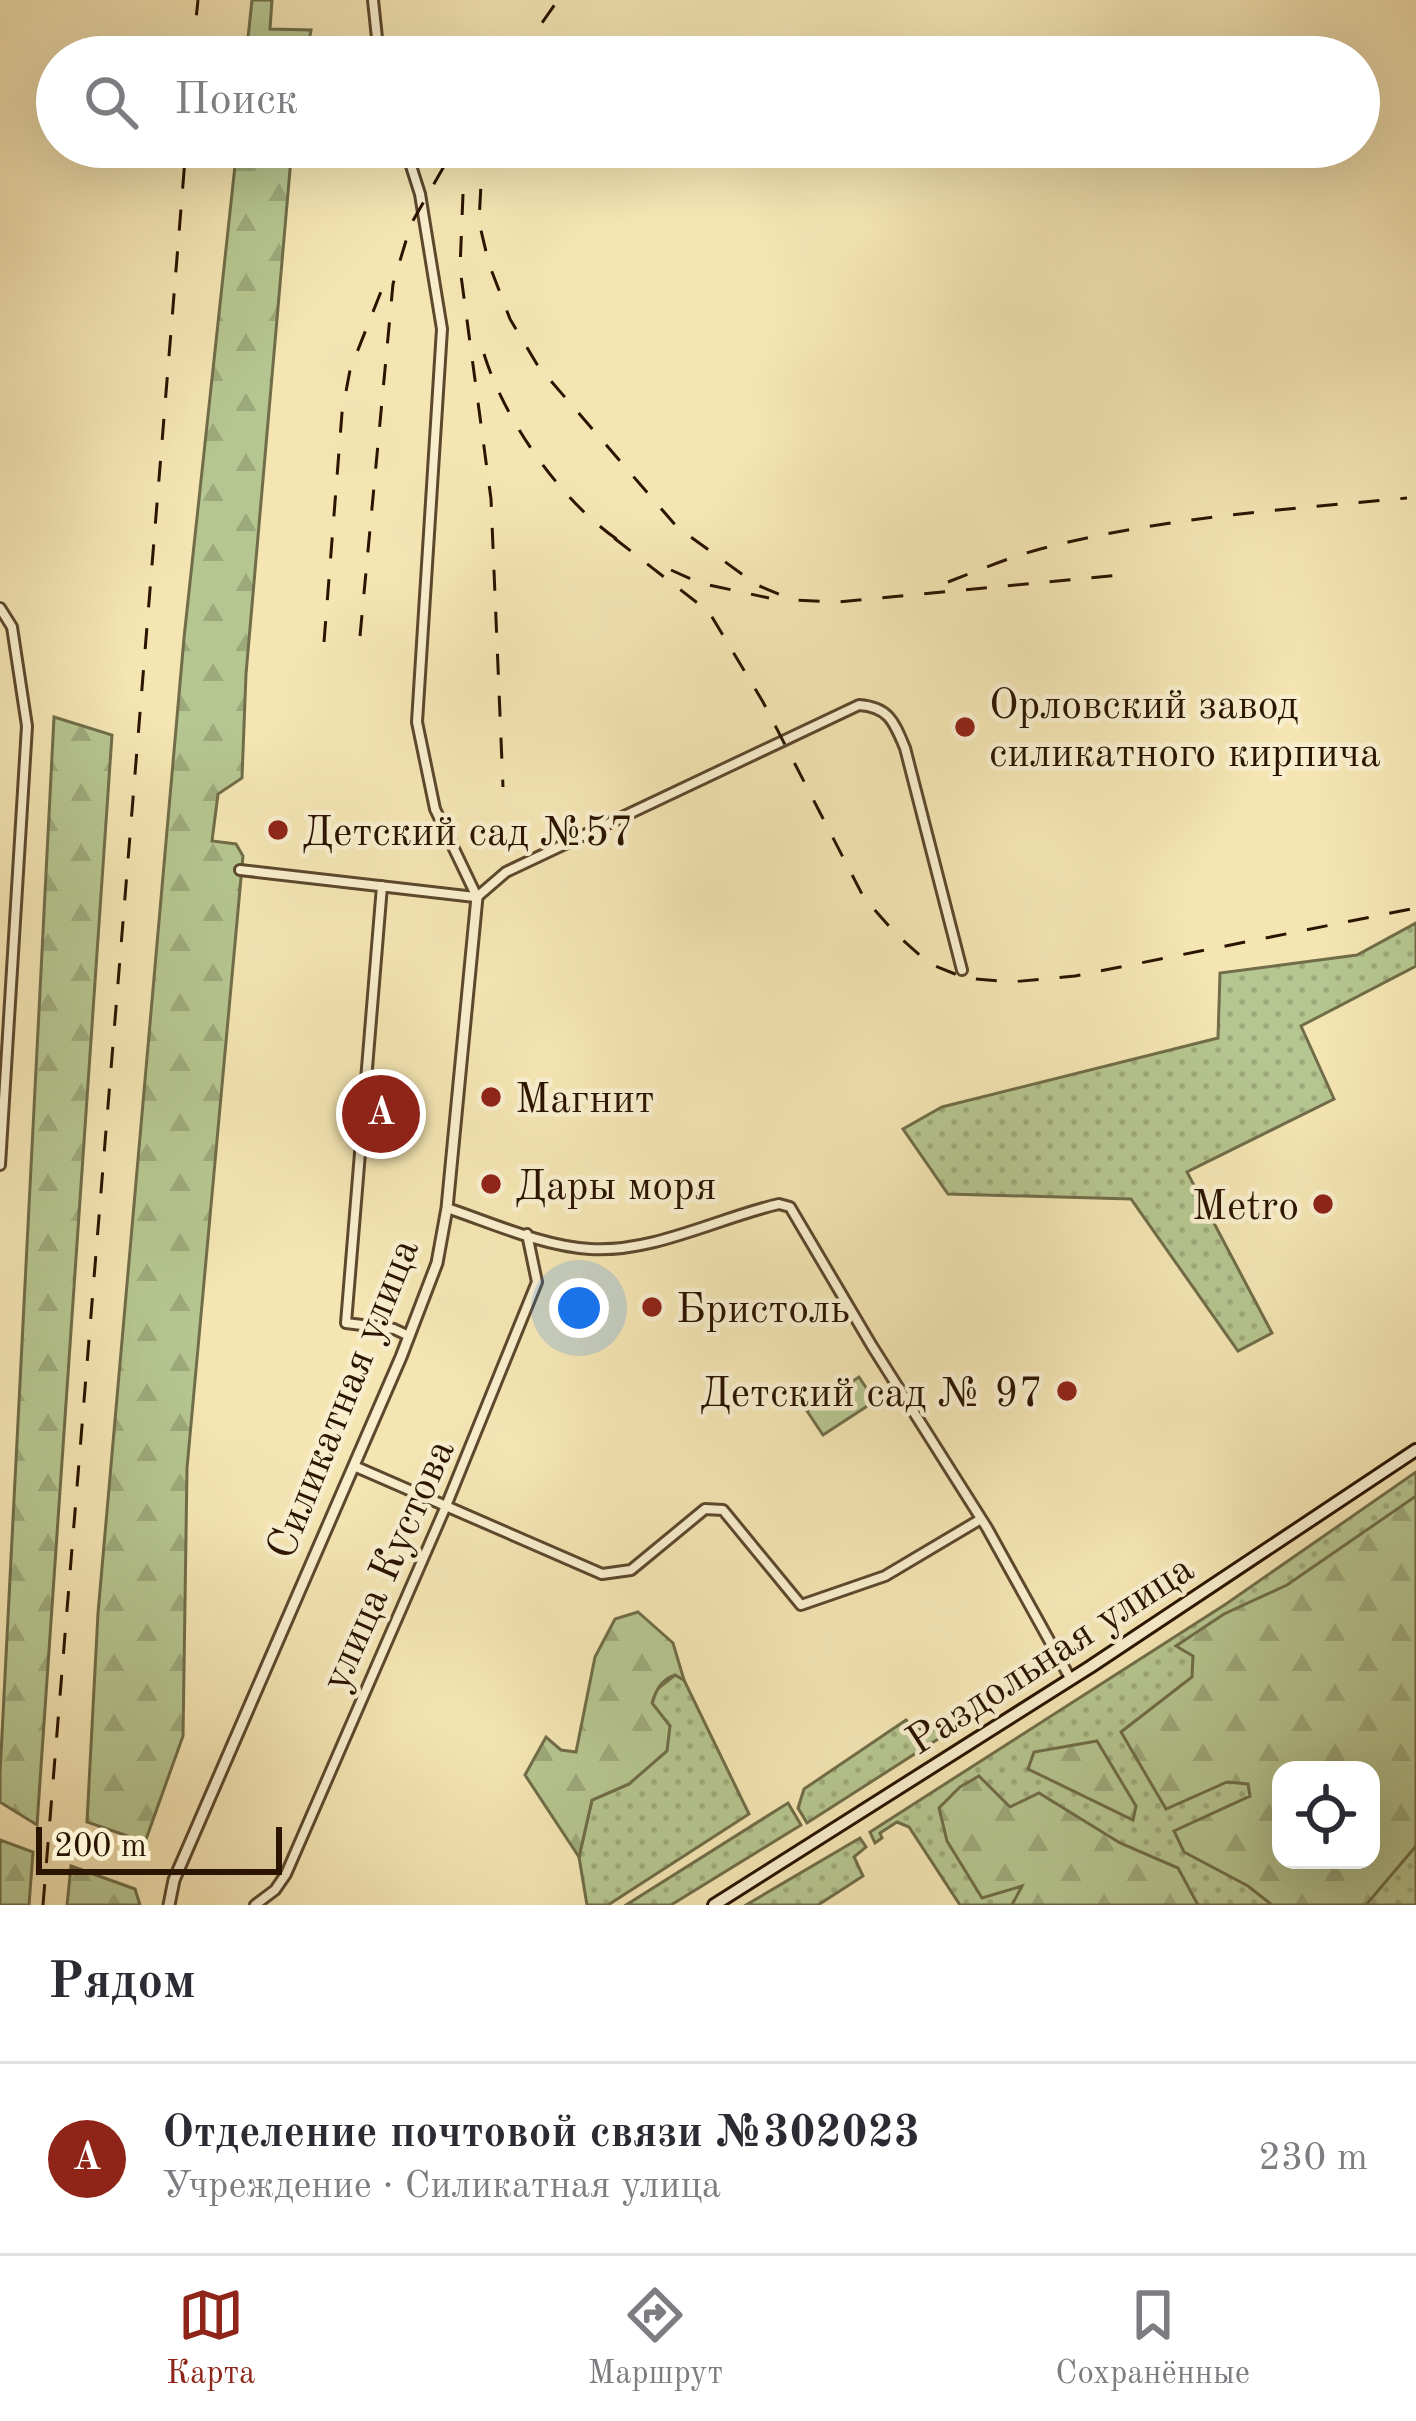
<!DOCTYPE html>
<html lang="ru">
<head>
<meta charset="utf-8">
<style>
  :root { --surface:#fff; --page:#f2f2f3; --text:#2b2b33; --muted:#7c7c81; --line:#e1e1e2; --accent:#8f2418 }
  body { margin:0; font-family:"Old Standard TT",serif; background:var(--page); color:var(--text) }
  .controls { position:absolute; right:36px; bottom:36px; display:grid; overflow:hidden; border-radius:24px; box-shadow:0 12px 48px #0002 }
  .controls button { width:108px; height:108px; display:grid; place-items:center; padding:0; border:0; border-bottom:3px solid var(--line); background:var(--surface); color:var(--text); font:60px sans-serif }
  .scale { position:absolute; left:36px; bottom:30px; width:246px; box-sizing:border-box; padding-left:12px; border:6px solid #2b1400; border-top:0; font-size:33px; line-height:42px; white-space:nowrap; color:#2b1400; -webkit-text-stroke:9px #f8eece; paint-order:stroke }
  .you { position:absolute; left:579px; top:1308px; width:42px; height:42px; margin:-30px; border:9px solid #fff; border-radius:50%; background:#1a73e8; box-shadow:0 0 0 18px #1a73e833 }
  .badge { display:grid; place-items:center; width:78px; height:78px; border-radius:50%; background:var(--accent); color:#fff; font-size:39px; font-weight:700 }
  .pin { position:absolute; translate:-50% -50%; border:6px solid #fff; box-shadow:0 3px 12px #0006 }
  .list { margin:0; padding:0; list-style:none }
  h2 { display:flex; justify-content:space-between; align-items:center; height:156px; margin:0; padding:0 48px; font-size:51px }
  h2 small { font-size:39px; font-weight:400; color:var(--muted) }
  .list li { display:grid; grid-template-columns:78px 1fr auto; gap:36px; align-items:center; box-sizing:border-box; height:192px; padding:0 48px; border-top:3px solid var(--line) }
  .list b { display:block; font-size:45px; white-space:nowrap }
  .list p { margin:0; font-size:39px; white-space:nowrap; color:var(--muted) }
  .list em { font-size:39px; font-style:normal; color:var(--muted) }
  .icon { flex:none; width:66px; height:66px; fill:none; stroke:currentColor; stroke-width:2; stroke-linecap:round; stroke-linejoin:round }
  .map { position:relative; flex:none; width:1416px; height:1905px; overflow:hidden }
  .search { position:absolute; background:var(--surface); box-shadow:0 12px 48px #0002; left:36px; right:36px; top:36px; height:132px; display:flex; align-items:center; gap:30px; box-sizing:border-box; padding:0 42px; border-radius:66px; color:var(--muted); font-size:45px }
  .sheet { height:348px; background:var(--surface) }
  nav { display:flex; justify-content:space-around; align-items:center; box-sizing:border-box; height:168px; border-top:3px solid var(--line); background:var(--surface); font-size:33px; color:var(--muted) }
  nav a { display:grid; justify-items:center; gap:6px }
  nav .on { color:var(--accent) }
  .map>svg:first-child { display:block }
  .grass { fill:url(#grass-dots); stroke:#706d48; stroke-width:3; fill-rule:evenodd }
  .forest { fill:url(#forest-firs); stroke:#706d48; stroke-width:3; fill-rule:evenodd }
  .pitch { fill:#b6c690; stroke:#706d48; stroke-width:3 }
  .lines { fill:none; stroke-linecap:round; stroke-linejoin:round }
  .minor-casing { stroke:#5d482d; stroke-width:14 }
  .tertiary-casing { stroke:#5d482d; stroke-width:15 }
  .secondary-casing { stroke:#2b1400; stroke-width:16 }
  .minor { stroke:#f8eece; stroke-width:8 }
  .tertiary { stroke:#f8eece; stroke-width:9 }
  .secondary { stroke:#f8eece; stroke-width:10 }
  .rail { stroke:#2b1400; stroke-width:3; stroke-dasharray:21 21; stroke-linecap:butt }
  .poi-dot { fill:#8f2418; stroke:#f8eece; stroke-width:4.5 }
  .labels { text-anchor:middle; stroke-width:9; stroke-linejoin:round; paint-order:stroke }
  .poi-label { font-size:42px; fill:#2b1400; stroke:#f8eece; text-anchor:start }
  .street-label { font-size:42px; fill:#2b1400; stroke:#f8eece }
</style>
</head>
<body>
<div class="map">
<svg width="1416" height="1905" viewBox="0 0 1416 1905">
  <defs>
    <pattern id="grass-dots" width="8" height="8" patternUnits="userSpaceOnUse" patternTransform="scale(3)"><rect width="8" height="8" fill="#b6c690"/><path d="M2 2h.1M6 6h.1" fill="none" stroke="#9da97a" stroke-width="1.8" stroke-linecap="round"/></pattern>
    <pattern id="forest-firs" width="22" height="20" patternUnits="userSpaceOnUse" patternTransform="scale(3)"><rect width="22" height="20" fill="#b6c690"/><path d="M5 1l3.5 6h-7zM16 11l3.5 6h-7z" fill="#9da97a"/></pattern>
  </defs>
  <rect width="100%" height="100%" fill="#f4e5b3"/>
  <filter id="stains"><feTurbulence type="fractalNoise" baseFrequency=".00167" numOctaves="4"/><feColorMatrix values="0 0 0 0 .2 0 0 0 0 .09 0 0 0 0 .02 0 0 0 .5 -.17"/></filter>
  <radialGradient id="worn" r=".72"><stop offset=".6" stop-color="#630" stop-opacity="0"/><stop offset="1" stop-color="#630" stop-opacity=".3"/></radialGradient>
  <!-- grass -->
  <path class="grass" d="M1416 923V966L1301 1026 1334 1099 1187 1172 1272 1333 1238 1351 1131 1199 948 1194 903 1129 942 1107 1218 1038 1220 973 1357 955Z
    M1416 1472V1905H960L909 1827 897 1822 880 1833 882 1838 875 1843 870 1832 1226 1604ZM1281 1770H1371V1860H1281Z
    M675 1675 684 1680 749 1814 608 1905H587L579 1857 592 1800 629 1784 670 1726 652 1704 656 1690Z
    M906 1720 914 1729 952 1730 807 1823 798 1808 804 1789Z
    M788 1803 801 1825 671 1905H626Z
    M860 1838 866 1847 854 1857 863 1876 818 1905H746Z"/>
  <!-- forest -->
  <path class="forest" d="M252 0H272L270 29 311 30 306 57H246Z
    M237 147H292L246 674 242 778 218 794 212 841 236 844 243 856 187 1468 183 1736 145 1842 87 1822 98 1613 184 638Z
    M54 717 112 735 37 1825 0 1802V1774Z
    M1416 1496V1846L1366 1905H1272L1248 1886 1184 1852 1174 1831 1250 1796 1248 1784 1227 1782 1166 1809 1121 1732 1192 1677 1193 1656 1176 1646 1224 1614 1287 1585ZM1281 1770H1371V1860H1281Z
    M638 1612 673 1643 684 1680 675 1675C661 1680 656 1690 652 1703L670 1726 667 1751 629 1784 592 1800 579 1857 525 1775 546 1737 561 1750 576 1752 595 1657 615 1619Z
    M1097 1741 1136 1806 1133 1820 1028 1769 1034 1752Z
    M979 1776 1010 1807 1039 1793 1120 1843 1178 1868 1198 1905H1012L1022 1886 982 1898 947 1841 939 1808 960 1787Z
    M0 1840 33 1852 29 1905H0Z
    M71 1866 135 1889 140 1905H67Z"/>
  <!-- pitch -->
  <path class="pitch" d="M859 1377 875 1401 823 1435 807 1411Z"/>
  <g class="lines">
    <!-- minor casing -->
    <g class="minor-casing">
      <path id="minor" d="M373 0 379 57
        M405 147 420 194 442 329 417 722 435 809 477 897
        M0 608 12 627 27 726 0 1165
        M240 870 475 897
        M382 886 346 1323 394 1329 409 1336
        M477 897 506 872 859 705C889 707 894 722 905 748L962 970
        M447 1208C492 1223 542 1246 590 1249 653 1253 718 1218 779 1204L790 1207 872 1346 987 1528 1070 1678
        M354 1466 602 1574 631 1570 705 1509 723 1510 801 1605 885 1576 981 1519
        M255 1905 275 1890 286 1874 446 1506 537 1282 527 1234"/>
    </g>
    <!-- tertiary casing -->
    <g class="tertiary-casing">
      <path id="tertiary" d="M169 1905 174 1880 401 1357 437 1263 447 1208 477 897"/>
    </g>
    <!-- secondary casing -->
    <g class="secondary-casing">
      <path id="secondary" d="M714 1905 1090 1667 1416 1450"/>
    </g>
    <!-- minor -->
    <use href="#minor" class="minor"/>
    <!-- tertiary -->
    <use href="#tertiary" class="tertiary"/>
    <!-- secondary -->
    <use href="#secondary" class="secondary"/>
    <!-- rail -->
    <path class="rail" d="M192 57 198 0
      M518 57 558 0
      M483 147 479 222 489 264 510 319 538 366 677 527 757 585 793 600 839 602 1130 574
      M463 194 460 268 491 499 503 787
      M484 354C505 422 564 506 624 544
      M614 538 709 612 763 702 864 898 897 935 930 964 965 978 1011 982 1075 976 1416 908
      M671 570 700 583 769 598
      M948 582C982 569 1017 554 1052 546 1168 517 1289 509 1407 498
      M360 636 393 284 411 224 455 147
      M324 642 342 413 350 370 384 284
      M43 1905 186 147"/>
  </g>
  <!-- markers -->
  <g class="poi-dot">
    <circle cx="965" cy="727" r="12"/>
    <circle cx="278" cy="830" r="12"/>
    <circle cx="491" cy="1097" r="12"/>
    <circle cx="491" cy="1184" r="12"/>
    <circle cx="1323" cy="1204" r="12"/>
    <circle cx="652" cy="1307" r="12"/>
    <circle cx="1067" cy="1391" r="12"/>
  </g>
  <g class="labels">
    <!-- poi labels -->
    <g class="poi-label">
      <text x="989" y="718">Орловский завод<tspan x="989" dy="48">силикатного кирпича</tspan></text>
      <text x="302" y="845">Детский сад №57</text>
      <text x="515" y="1112">Магнит</text>
      <text x="515" y="1199">Дары моря</text>
      <text x="1299" y="1219" text-anchor="end">Metro</text>
      <text x="676" y="1322">Бристоль</text>
      <text x="1043" y="1406" text-anchor="end">Детский сад № 97</text>
    </g>
    <!-- street labels -->
    <g class="street-label">
      <text transform="translate(341 1398) rotate(-68)" y="15">Силикатная улица</text>
      <text transform="translate(386 1564) rotate(-66)" y="15">улица Кустова</text>
      <text transform="translate(1049 1653) rotate(-33)" y="15">Раздольная улица</text>
    </g>
  </g>
  <rect width="100%" height="100%" filter="url(#stains)"/>
  <rect width="100%" height="100%" fill="url(#worn)"/>
</svg>
<div class="controls">
<button><svg class="icon" aria-label="locate" viewBox="0 0 24 24"><circle cx="12" cy="12" r="6"/><path d="M12 2v4M12 18v4M2 12h4M18 12h4"/></svg></button>
</div>
<div class="scale">200 m</div>
<div class="you"></div>
<div class="pin badge" style="left:381px;top:1114px">A</div>
<div class="search"><svg class="icon" aria-label="search" viewBox="0 0 24 24"><circle cx="10" cy="10" r="6"/><path d="M15 15l6 6"/></svg>Поиск</div>
</div>
<section class="sheet">
<h2>Рядом<small></small></h2>
<ul class="list">
<li><span class="badge">A</span><div><b>Отделение почтовой связи №302023</b><p>Учреждение · Силикатная улица</p></div><em>230 m</em></li>
</ul>
</section>
<nav>
<a class="on"><svg class="icon" aria-label="map" viewBox="0 0 24 24"><path d="M3 6l6-2 6 2 6-2v14l-6 2-6-2-6 2zM9 4v14M15 6v14"/></svg>Карта</a>
<a><svg class="icon" aria-label="directions" viewBox="0 0 24 24"><path d="M12 3l9 9-9 9-9-9zM9 14v-3h6M13 9l2 2-2 2"/></svg>Маршрут</a>
<a><svg class="icon" aria-label="saved" viewBox="0 0 24 24"><path d="M7 4h10v16l-5-4-5 4z"/></svg>Сохранённые</a>
</nav>
</body>
</html>
